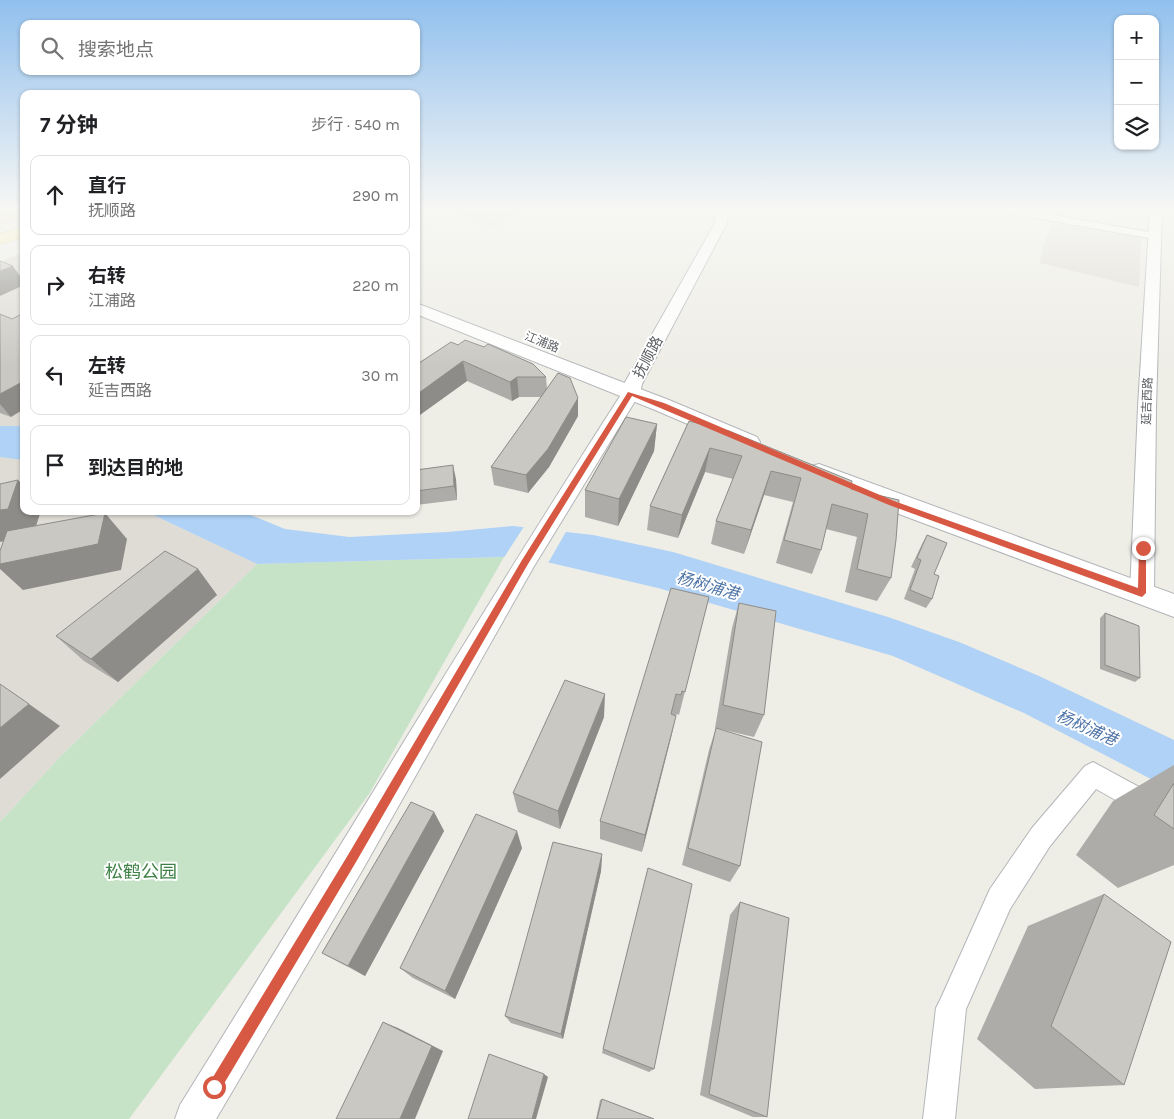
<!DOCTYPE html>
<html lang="zh">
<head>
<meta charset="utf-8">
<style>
  :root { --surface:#fff; --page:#f6f6f6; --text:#202124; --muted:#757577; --line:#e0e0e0 }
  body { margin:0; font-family:Karla,"Noto Sans SC",sans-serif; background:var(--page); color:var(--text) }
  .controls { position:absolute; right:15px; top:15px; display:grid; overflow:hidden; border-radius:10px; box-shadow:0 1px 4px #0004 }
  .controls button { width:45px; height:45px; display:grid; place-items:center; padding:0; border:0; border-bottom:1px solid var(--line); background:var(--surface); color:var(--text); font:25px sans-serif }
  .stop { position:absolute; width:15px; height:15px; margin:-11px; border:4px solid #d75944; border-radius:50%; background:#fff }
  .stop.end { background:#d75944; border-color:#fff; box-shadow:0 1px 5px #0008 }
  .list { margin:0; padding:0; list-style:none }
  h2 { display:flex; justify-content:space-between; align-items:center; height:65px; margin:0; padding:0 20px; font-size:21px }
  h2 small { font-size:16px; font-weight:400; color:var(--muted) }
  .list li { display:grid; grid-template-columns:32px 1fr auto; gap:15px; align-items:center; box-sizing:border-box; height:80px; margin:0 10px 10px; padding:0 10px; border:1px solid var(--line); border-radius:10px }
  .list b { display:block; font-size:19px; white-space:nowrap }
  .list p { margin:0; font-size:16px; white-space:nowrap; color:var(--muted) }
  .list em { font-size:16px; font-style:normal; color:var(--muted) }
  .icon { flex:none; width:28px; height:28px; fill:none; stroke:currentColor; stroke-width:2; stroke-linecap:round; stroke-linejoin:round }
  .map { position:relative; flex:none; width:1174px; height:1119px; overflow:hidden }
  .search { position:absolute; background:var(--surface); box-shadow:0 1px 4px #0004; left:20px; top:20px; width:400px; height:55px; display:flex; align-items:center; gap:12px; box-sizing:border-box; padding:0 18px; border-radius:10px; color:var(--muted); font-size:19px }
  .panel { position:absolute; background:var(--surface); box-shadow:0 1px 4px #0004; left:20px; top:90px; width:400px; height:425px; border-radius:10px }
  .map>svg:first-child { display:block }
  .education { fill:#dedcd5 }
  .green { fill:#c6e3c8 }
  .water { fill:#afd2f6 }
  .pier { fill:#eeede6 }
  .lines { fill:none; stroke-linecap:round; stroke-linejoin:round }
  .minor-casing { stroke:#b3b6b9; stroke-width:2 }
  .tertiary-casing { stroke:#b3b6b9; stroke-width:2 }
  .secondary-casing { stroke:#b3b5b9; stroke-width:2 }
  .primary-casing { stroke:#e2c96b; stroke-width:1 }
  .trunk-casing { stroke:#dcac19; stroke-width:1 }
  .minor { fill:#fff; fill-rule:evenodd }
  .tertiary { fill:#fff; fill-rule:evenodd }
  .secondary { fill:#fff; fill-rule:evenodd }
  .primary { fill:#f6f0b3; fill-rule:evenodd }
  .trunk { fill:#f4e8a6; fill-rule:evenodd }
  .wall { fill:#aeaca8 }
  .shaded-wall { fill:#8d8c88 }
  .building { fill:#cac8c3; stroke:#8d8c88 }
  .route { fill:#d75944 }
  .labels { text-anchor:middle; stroke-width:4; stroke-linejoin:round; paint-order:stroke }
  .far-street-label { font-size:12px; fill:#5e6165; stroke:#fff }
  .street-label { font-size:15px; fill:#5e6165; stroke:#fff }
  .water-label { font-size:16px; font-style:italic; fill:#4d73a6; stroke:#fff }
  .near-park-label { font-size:18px; fill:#3f8247; stroke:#fff }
</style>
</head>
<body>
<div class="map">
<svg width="1174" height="1119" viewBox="0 0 1174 1119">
  <rect width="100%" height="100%" fill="#eeede6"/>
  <!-- education -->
  <path class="education" d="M442 209H525L495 228Z
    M1052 223 1141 238 1139 287 1040 263 1043 247Z
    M24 252V434L9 457 24 460V511H145L257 564 59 758 0 822V262Z"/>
  <!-- green -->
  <path class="green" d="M504 557 369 794 129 1119H0V822L59 758 257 564Z"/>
  <!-- water -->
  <path class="water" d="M0 426H24V460L0 457Z
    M145 511H241L285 529 349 537 448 532 513 526 593 535 673 552 888 617 959 642 1039 676 1174 740V791L1024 713 893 656 658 588 551 563 504 557 257 564Z"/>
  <!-- pier -->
  <path class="pier" d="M525 525 567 530 547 565 503 559Z"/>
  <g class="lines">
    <!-- minor casing -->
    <g class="minor-casing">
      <path id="minor" d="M996 209H1020L1154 233 1159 236 1154 239 1001 212Z
        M1093 762 1174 806V833L1096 789 1050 846 1010 909 966 1009 955 1119H923L936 1008 941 998 990 889 1032 828 1085 766Z"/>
    </g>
    <!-- tertiary casing -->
    <g class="tertiary-casing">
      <path id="tertiary" d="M716 209H728L727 223 642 384 640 393 533 568 363 869 216 1119H175L180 1105C328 868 471 628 622 393L624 384 715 223Z
        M1150 209H1162L1156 407 1154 593 1150 600 1142 602 1134 600 1130 593 1138 407Z"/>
    </g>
    <!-- secondary casing -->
    <g class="secondary-casing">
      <path id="secondary" d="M416 303 669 400 757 437 760 442 757 447 749 449 741 447 655 410 416 314Z
        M819 464 1174 594V617L899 514 811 478 807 472 811 466Z"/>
    </g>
    <!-- primary casing -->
    <g class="primary-casing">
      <path id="primary" d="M24 227V237L0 244V234Z"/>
    </g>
    <!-- trunk casing -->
    <g class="trunk-casing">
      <path id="trunk" d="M11 209H24V215L0 223V213Z"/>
    </g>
    <!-- minor -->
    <use href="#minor" class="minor"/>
    <!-- tertiary -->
    <use href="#tertiary" class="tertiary"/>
    <!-- secondary -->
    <use href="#secondary" class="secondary"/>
    <!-- primary -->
    <use href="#primary" class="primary"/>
    <!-- trunk -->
    <use href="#trunk" class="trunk"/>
  </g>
  <!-- wall -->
  <path class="wall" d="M0 314 11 417 0 413Z
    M451 342 546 377 547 389 578 416 549 467 528 493 494 485 491 467 541 397H519L512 401 467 381 417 417 416 416V365Z
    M689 421 851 489 899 500 891 578 877 601 845 592 857 537 826 529 821 550 812 574 776 563 793 502 764 495 744 554 711 544 716 521 733 479 705 472 678 538 647 530 650 506Z
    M657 424 654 451 618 526 585 517V490Z
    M416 470 456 479 457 500 416 505Z
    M346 511H368L347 514Z
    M927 535 934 574 932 599 926 608 904 599 915 569 911 567 922 544Z
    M198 569 217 595 118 682 84 661 56 636Z
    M709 597 679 715 677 714 675 718 642 852 600 839V821Z
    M739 603 764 715 754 737 715 728 732 628Z
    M1105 613 1140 678 1135 682 1100 669V618Z
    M604 717 560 829 518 812 513 793Z
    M716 728 740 866 730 882 682 865 709 750Z
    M1174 765V865L1118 888 1076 855 1113 801Z
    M434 812 444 831 365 976 322 953Z
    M522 848 455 999 413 978 400 968Z
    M602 854 601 871 563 1039 511 1023 505 1016Z
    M648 868 654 1069 649 1072 602 1053Z
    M1104 894 1124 1085 1035 1089 977 1039 1028 926Z
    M740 902 767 1117H753L700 1095 730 915Z
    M602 1099 654 1119H596L600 1100Z"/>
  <!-- shaded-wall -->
  <path class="shaded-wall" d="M13 266 24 282V285L0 296V271Z
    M463 361 467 381 417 417 416 413V395Z
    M517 377 519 397 512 401 510 382Z
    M24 381V409L11 417 0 404V394Z
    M578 398V416L549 467 528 493 526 475Z
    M657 424 654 451 618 526 619 499Z
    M710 448 705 472 678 538 682 515Z
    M453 465 456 479 457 500 454 486Z
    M771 471 764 495 744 554 751 530Z
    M18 480 24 486V511H41L33 535 0 542V510Z
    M105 513 127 539 121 570 23 590 0 569V564Z
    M198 569 217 595 118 682 91 659Z
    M605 694 604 717 560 829 558 811Z
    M29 704 60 726 0 779V728Z
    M676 716 671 738 642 852 645 835Z
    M434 812 444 831 365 976 348 966Z
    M517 831 522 848 455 999 445 991Z
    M602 854 601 871 563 1039 561 1034Z
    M383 1022 398 1028 443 1051 415 1119H400Z
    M544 1074 548 1077 536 1119H532Z"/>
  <!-- building -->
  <path class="building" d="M0 261 13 266 0 271Z
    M24 313V381L0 394V314L12 319Z
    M465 340 484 347 488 344 533 364 546 377H517L510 382 463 361 416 395V365L451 342 458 345Z
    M558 373 570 378 578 398 548 449 526 475 491 467Z
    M626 417 657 424 619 499 585 490Z
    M689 421 729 431 852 481 851 489 899 500 896 540 891 578 857 569 868 514 832 504 821 550 784 540 801 478 771 471 751 530 716 521 742 456 710 448 682 515 650 506Z
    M453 465 454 486 416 491V470Z
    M18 480 8 509 0 510V484Z
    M105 513 98 544 0 564V551L7 531Z
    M927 535 947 543 934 574 939 576 932 599 910 590 921 560 917 558Z
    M165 551 198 569 91 659 56 636Z
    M671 588 709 597 685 692 682 691 681 695 676 694 671 714 676 716 645 835 600 821Z
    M739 603 776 611 764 715 723 705Z
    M1105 613 1139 626 1140 678 1105 665Z
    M565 680 605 694 558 811 513 793Z
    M0 684 29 704 0 728Z
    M716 728 762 742 740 866 688 848Z
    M1174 783V829L1154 815Z
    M411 802 434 812 348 966 322 953Z
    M476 814 517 831 445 991 400 968Z
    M553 842 602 854 561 1034 505 1016Z
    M648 868 692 884 654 1069 603 1049Z
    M1104 894 1171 942 1124 1085 1051 1026Z
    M740 902 789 918 767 1117 709 1094Z
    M383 1022 432 1046 400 1119H336Z
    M489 1054 544 1074 532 1119H468Z
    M602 1099 654 1119H597Z"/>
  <!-- sky -->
  <linearGradient id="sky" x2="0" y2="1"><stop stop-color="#91c0ee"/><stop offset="0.57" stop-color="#f7f7f4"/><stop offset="1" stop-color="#f7f7f4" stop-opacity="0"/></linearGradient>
  <rect width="1174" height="366" fill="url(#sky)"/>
  <!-- route -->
  <path class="route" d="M628 392 664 403 894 501 1138 588 1139 548 1143 545 1146 546V593L1142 597 1139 596 889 505 632 396 528 564 356 862 219 1092 214 1094 210 1092 208 1087 210 1082 348 855 522 560Z"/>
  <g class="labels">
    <!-- far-street labels -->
    <g class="far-street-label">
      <text transform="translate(542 342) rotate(22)" y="4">江浦路</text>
      <text transform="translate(1147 401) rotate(-88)" y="4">延吉西路</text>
    </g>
    <!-- street labels -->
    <g class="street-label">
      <text transform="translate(648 357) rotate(-62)" y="5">抚顺路</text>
    </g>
    <!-- water labels -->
    <g class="water-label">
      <text transform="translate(708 585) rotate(16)" y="6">杨树浦港</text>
      <text transform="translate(1087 727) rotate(24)" y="6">杨树浦港</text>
    </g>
    <!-- near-park labels -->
    <g class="near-park-label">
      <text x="141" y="878">松鹤公园</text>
    </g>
  </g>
</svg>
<div class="controls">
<button>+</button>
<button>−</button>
<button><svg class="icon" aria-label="layers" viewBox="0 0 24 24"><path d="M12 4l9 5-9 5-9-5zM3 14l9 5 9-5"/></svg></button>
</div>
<div class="stop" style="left:214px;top:1087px"></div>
<div class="stop end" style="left:1143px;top:548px"></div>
<div class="search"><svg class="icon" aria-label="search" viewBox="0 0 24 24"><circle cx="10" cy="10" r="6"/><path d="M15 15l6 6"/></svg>搜索地点</div>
<section class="panel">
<h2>7 分钟<small>步行 · 540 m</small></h2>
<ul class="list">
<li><svg class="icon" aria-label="ahead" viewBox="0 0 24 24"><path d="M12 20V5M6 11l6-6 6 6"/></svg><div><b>直行</b><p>抚顺路</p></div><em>290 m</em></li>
<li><svg class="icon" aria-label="right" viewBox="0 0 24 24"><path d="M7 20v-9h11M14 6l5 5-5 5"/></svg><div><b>右转</b><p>江浦路</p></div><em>220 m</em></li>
<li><svg class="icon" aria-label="left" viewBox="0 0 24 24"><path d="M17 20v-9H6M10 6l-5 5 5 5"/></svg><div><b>左转</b><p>延吉西路</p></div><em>30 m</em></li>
<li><svg class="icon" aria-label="arrive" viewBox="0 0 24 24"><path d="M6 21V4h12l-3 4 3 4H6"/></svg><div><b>到达目的地</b></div></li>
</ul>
</section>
</div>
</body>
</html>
